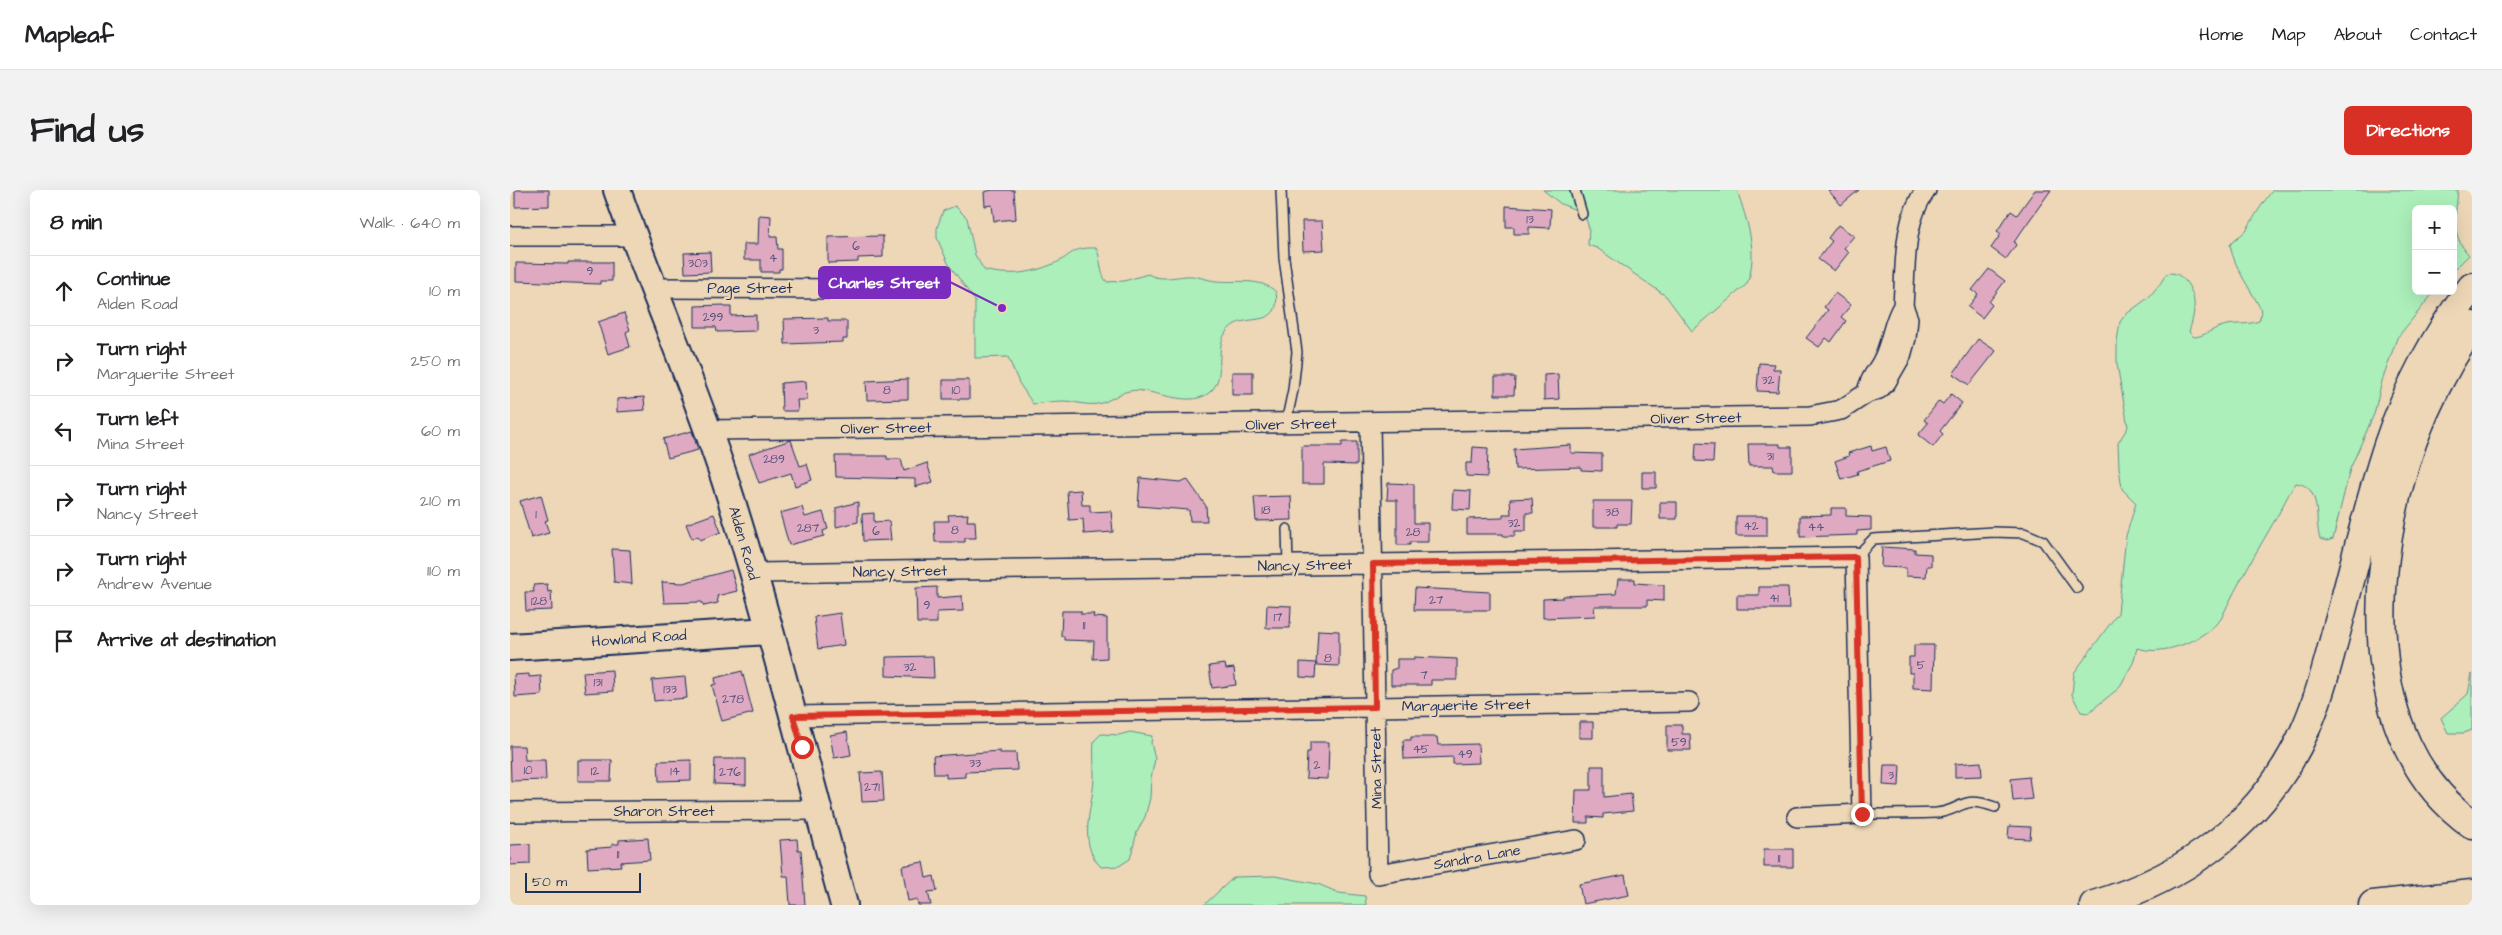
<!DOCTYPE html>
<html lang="en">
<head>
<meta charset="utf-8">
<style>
  :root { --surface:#fff; --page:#f2f2f2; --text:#202124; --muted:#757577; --line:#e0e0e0; --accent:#d93025 }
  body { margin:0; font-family:"Architects Daughter",sans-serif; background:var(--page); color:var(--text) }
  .controls { position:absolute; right:15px; top:15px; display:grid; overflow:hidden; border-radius:8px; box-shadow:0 5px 20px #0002 }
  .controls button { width:45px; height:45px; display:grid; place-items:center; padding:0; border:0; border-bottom:1px solid var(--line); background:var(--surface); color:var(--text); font:25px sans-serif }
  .scale { position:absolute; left:15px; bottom:12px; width:116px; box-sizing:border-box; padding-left:5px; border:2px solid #1b2f5e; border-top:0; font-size:14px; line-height:18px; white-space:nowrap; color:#1b2f5e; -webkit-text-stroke:4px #edd7b6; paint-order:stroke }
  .stop { position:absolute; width:15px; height:15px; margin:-11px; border:4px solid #d93025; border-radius:50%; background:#fff }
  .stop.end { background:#d93025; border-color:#fff; box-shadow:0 1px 5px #0008 }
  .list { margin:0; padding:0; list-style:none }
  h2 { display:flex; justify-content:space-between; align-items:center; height:65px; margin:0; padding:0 20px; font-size:21px }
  h2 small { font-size:16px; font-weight:400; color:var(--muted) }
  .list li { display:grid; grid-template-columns:32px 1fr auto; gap:15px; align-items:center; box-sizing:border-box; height:70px; padding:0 20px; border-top:1px solid var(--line) }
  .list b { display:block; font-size:19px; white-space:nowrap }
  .list p { margin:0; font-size:16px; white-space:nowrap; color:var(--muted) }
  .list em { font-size:16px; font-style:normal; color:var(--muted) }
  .icon { flex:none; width:28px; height:28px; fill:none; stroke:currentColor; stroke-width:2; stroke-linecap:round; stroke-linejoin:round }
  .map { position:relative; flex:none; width:1962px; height:715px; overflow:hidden; border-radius:8px }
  header { display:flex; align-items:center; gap:30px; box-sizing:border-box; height:70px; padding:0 25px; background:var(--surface); border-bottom:1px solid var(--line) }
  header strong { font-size:24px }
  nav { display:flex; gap:28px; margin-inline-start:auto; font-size:18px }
  .intro { display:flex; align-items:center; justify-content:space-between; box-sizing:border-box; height:120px; padding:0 30px }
  h1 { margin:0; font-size:35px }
  .button { padding:12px 22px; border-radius:8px; background:var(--accent); color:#fff; font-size:18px; font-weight:700 }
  main { display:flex; gap:30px; padding:0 30px }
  aside { flex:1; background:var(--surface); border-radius:8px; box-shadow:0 5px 20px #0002 }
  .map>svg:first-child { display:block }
  .green { fill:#acefba; stroke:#648f8c }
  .building { fill:#dfa9c1; stroke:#1b2f5e }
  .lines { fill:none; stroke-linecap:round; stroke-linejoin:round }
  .service-casing { stroke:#1b2f5e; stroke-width:12 }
  .minor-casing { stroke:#1b2f5e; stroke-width:22 }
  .secondary-casing { stroke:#1b2f5e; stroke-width:30 }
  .motorway-casing { stroke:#1b2f5e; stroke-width:31 }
  .service { stroke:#edd7b6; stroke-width:9 }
  .minor { stroke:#edd7b6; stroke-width:19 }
  .secondary { stroke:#edd7b6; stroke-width:26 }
  .motorway { stroke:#edd7b6; stroke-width:28 }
  .route { stroke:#d93025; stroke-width:6 }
  .labels { text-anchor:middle; stroke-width:4.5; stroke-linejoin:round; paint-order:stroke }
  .number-label { font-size:12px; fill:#4c4e77 }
  .street-label { font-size:15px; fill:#1b2f5e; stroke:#edd7b6 }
  .leader { fill:none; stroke:#7b2cbf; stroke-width:2 }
  .callout-dot { fill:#7b2cbf; stroke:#edd7b6; stroke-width:2 }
  .callout { fill:#7b2cbf; stroke:#7b2cbf; stroke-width:2 }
  .callout-label { font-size:16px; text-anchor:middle; font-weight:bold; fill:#fff }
</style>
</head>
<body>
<header>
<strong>Mapleaf</strong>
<nav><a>Home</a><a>Map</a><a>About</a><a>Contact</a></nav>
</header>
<div class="intro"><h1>Find us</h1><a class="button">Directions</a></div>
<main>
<aside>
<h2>8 min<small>Walk · 640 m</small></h2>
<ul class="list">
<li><svg class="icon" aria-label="ahead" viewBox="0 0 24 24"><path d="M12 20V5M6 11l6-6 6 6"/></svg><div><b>Continue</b><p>Alden Road</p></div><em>10 m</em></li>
<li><svg class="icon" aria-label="right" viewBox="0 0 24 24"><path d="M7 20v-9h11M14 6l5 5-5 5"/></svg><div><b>Turn right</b><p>Marguerite Street</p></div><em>250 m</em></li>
<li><svg class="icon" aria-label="left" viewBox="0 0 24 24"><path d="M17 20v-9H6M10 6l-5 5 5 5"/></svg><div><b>Turn left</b><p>Mina Street</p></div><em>60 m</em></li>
<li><svg class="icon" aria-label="right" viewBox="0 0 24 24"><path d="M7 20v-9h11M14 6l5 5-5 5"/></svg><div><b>Turn right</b><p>Nancy Street</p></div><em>210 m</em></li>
<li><svg class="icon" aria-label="right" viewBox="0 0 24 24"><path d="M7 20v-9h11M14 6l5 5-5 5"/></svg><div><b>Turn right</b><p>Andrew Avenue</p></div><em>110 m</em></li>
<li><svg class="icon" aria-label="arrive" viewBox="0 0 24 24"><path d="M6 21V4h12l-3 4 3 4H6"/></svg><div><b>Arrive at destination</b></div></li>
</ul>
</aside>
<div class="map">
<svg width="1962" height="715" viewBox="0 0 1962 715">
  <rect width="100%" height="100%" fill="#edd7b6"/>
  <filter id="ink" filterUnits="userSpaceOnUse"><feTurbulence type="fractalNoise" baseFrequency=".02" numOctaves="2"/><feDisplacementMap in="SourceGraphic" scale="10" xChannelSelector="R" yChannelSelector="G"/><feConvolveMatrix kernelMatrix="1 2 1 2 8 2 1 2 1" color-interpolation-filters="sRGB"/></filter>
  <g filter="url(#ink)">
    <!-- green -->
    <path class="green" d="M1033 0H1227C1237 31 1249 62 1237 94L1182 141 1156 106 1087 58 1078 55 1079 38 1074 23 1051 14Z
      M1763 0H1948C1946 25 1940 45 1959 65L1943 81V19H1906V101H1925L1887 148 1872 191 1864 224 1840 279 1823 349 1817 351 1810 349C1804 332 1813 296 1786 293 1778 304 1775 312 1769 323 1749 358 1728 392 1711 429 1693 450 1654 467 1627 458L1623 473 1609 498 1578 523 1571 522 1562 505 1564 483 1608 423 1616 346 1626 313 1612 299 1609 277 1608 253 1618 237 1607 174V151L1610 132 1615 125 1638 108 1650 94 1656 84C1673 78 1686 104 1684 118 1684 126 1681 135 1679 142L1684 147C1695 146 1700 140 1710 137 1722 132 1736 136 1749 131L1752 122C1741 98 1725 81 1720 55 1724 48 1732 46 1737 39 1745 26 1752 13 1763 0Z
      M445 16 457 28 465 65 474 80C498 86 520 84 543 74 563 66 560 57 586 58 592 69 589 84 597 92L614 91 638 84C649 91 664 87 676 86 686 85 696 90 706 91 726 93 751 87 766 102 772 139 737 124 722 136 701 152 717 182 703 199 683 223 641 196 619 201 608 203 598 213 587 214 576 216 564 211 553 211 543 211 533 213 523 214L509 193 498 167 465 168V111L438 73 427 48V38L433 21Z
      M1962 484V540L1954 543H1938L1931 528 1958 504Z
      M620 542 642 546 641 553 645 569 641 588 640 608 635 627 627 642 620 669 609 676 591 677C565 651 585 614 584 583 584 572 583 562 584 551L591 544 609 545Z
      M765 686 808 694 829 703 855 706 856 715H694L724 687Z"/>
    <!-- building -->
    <path class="building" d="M5 0H39V16L5 17Z
      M482 0H504L506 29 484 31 482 15 475 16 474 2Z
      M1318 0H1349L1331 15Z
      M1525 0H1541L1504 52 1506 55 1496 69 1481 58 1491 44 1487 41 1501 21 1507 25Z
      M996 16 1041 19 1040 38 1019 37V44H1004V37H996Z
      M249 25 261 26 260 47H267L268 59H272V79H269V82H251V70H234V54H248Z
      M792 31H812L814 60 793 61Z
      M1328 35 1344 46 1334 58 1339 62 1324 81 1308 69 1322 51 1318 48Z
      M373 46V67L348 68V72L318 73V47Z
      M200 62 201 82 175 83 174 63Z
      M58 72H102V91H90V94L6 91V73L58 74Z
      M1479 79 1495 91 1479 112 1482 115 1472 128 1458 117 1468 104 1462 100Z
      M1325 103 1341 115 1331 127 1336 131 1321 152 1316 148 1309 157 1296 148 1318 120 1314 117Z
      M214 115 215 117H221V126L246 125V141L207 142 206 137H185V116Z
      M114 123 120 140 116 142 120 157 98 164 88 132Z
      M318 128V131H337V149H333V152L275 154 274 129Z
      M1468 149 1486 161 1459 195 1443 184Z
      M1249 173 1264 174 1263 179H1270L1268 202 1247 201Z
      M722 182H743V205H722Z
      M1048 184 1049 209 1034 210V185Z
      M985 187H1005L1004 205H985Z
      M398 189V209L357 210 356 191Z
      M433 190H459V209H433Z
      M296 191 297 210H287L288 221H272L271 193Z
      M1441 204 1452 213 1430 241 1433 244 1423 257 1408 245 1418 233 1414 230 1429 211 1433 214Z
      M134 207 135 220 107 222V209Z
      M182 241 188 260 158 268 153 249Z
      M281 250 290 276 297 274 302 290 285 296 281 283 249 293 239 264Z
      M832 252H847V275L814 274V294H792V256H832Z
      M1186 253 1204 254 1203 272 1185 271Z
      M1238 254H1270V257H1282V281H1264L1263 276H1239Z
      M1061 255V263L1092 264V281L1071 280V277L1005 279 1004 259Z
      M1361 256 1362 261 1376 257 1380 271 1347 281 1348 284 1331 289 1325 271 1339 266 1338 263Z
      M963 257 978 258 977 287 956 286V273H962Z
      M325 266H377V269H391L394 281 417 273 423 292 405 297V289L326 287Z
      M1132 282H1146V298H1132Z
      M630 288 671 292 677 289 696 316 697 331H680L679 320 628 316Z
      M878 293 904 294V333H918V352H900V355H887V310H877Z
      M571 300 572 315H580V322L601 321 603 342 574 344 573 329 559 330 557 301Z
      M943 300 961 301 960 320 942 319Z
      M31 305 38 330 35 331 39 343 21 348 10 311Z
      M781 306 782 330 746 331 744 307Z
      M1022 308 1023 323H1016V341H1005V346H993V344H957V329L993 328V324H1001L1000 309Z
      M1083 311H1122L1121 334H1107V337H1083Z
      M348 312V332L326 337V318Z
      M1150 312H1167V329H1150Z
      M292 317 295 327 313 322 318 339 313 341 314 346 279 355 270 323Z
      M1321 318H1336V326L1361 327V340L1347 341V345L1290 347V326L1321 325Z
      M364 323V332L379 331 381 350 353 351 352 324Z
      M204 324 211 342 190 350 188 346 182 349 176 334Z
      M458 324 457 331H465L466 348H455V352H425L424 331H439L438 325Z
      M1226 326H1257V346H1226Z
      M1372 357 1405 359V363L1421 364V376H1417L1416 387 1396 386V378L1371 377Z
      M102 359 120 360 122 394 104 392Z
      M221 380 227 401 207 406 208 413 194 416 192 412 154 413 152 392 173 393Z
      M1108 389H1125V393L1154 395V411L1137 410V416H1084L1085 426 1033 428V409L1053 408V406L1106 404Z
      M37 394 38 402 41 401 42 420 16 421 15 402H24L23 395Z
      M427 397V408L452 406 453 421 427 422V433H407L406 398Z
      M1249 397H1278L1279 419H1227V405H1249Z
      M905 398 980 402V420H904Z
      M757 415 781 416 780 438H756Z
      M552 421H571V424H584L583 427 597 428V468L583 469 584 451 554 450V446H551Z
      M330 423 334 455 308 459 304 427Z
      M808 440 829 441V476L806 475Z
      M1404 455H1424L1423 499 1403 498V483H1399V467H1404Z
      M423 466 424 488 376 486V467Z
      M904 467 947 469V490H921V495H881V480L887 478V469H904Z
      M790 472 806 473 805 488 790 487Z
      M715 474 716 479 724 478 726 495 702 498 699 476Z
      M102 480 103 501 75 503 73 482Z
      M232 481 243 523 212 531 202 495 206 494 205 488Z
      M19 484V487L31 486 32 505 5 507 4 485Z
      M175 487 177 508 144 511 142 490Z
      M1069 532H1083V548H1069Z
      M1157 535H1172V544H1180L1181 560H1157Z
      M337 542 341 565 324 568 320 545Z
      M901 547H927L928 555 968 554 969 573 943 574V567L894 569 893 550H901Z
      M800 552H819L818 589 796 588 797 562H800Z
      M0 556H14L15 570H35L36 590 1 591Z
      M490 561V563H506L507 580 455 582V587L436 588V584H424L423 566Z
      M205 569H236V595L204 594Z
      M68 570H102L101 591H68Z
      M181 570V590L149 591 148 571Z
      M1471 572 1472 586 1445 587V574Z
      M1374 575H1390L1389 596 1373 595Z
      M1081 576H1094V607L1121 604 1123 621 1093 624V628L1078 627V633H1065L1066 600H1081Z
      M372 582 374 611 352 612 350 583Z
      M1519 587 1522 609 1503 611 1501 589Z
      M1499 636 1521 637 1520 649 1498 648Z
      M138 648 140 670 110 672 111 676 78 678 77 659 102 657V654H109V650Z
      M287 649 288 660H291L295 715H280L278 686H273L270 650Z
      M20 654V674L0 675V655Z
      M1254 659H1283V677H1254Z
      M413 672 416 688 424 686 427 701 418 702 421 715H408L407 709 398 711 392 676Z
      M1115 685 1119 705 1073 714 1069 694Z"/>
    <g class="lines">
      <!-- service casing -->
      <g class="service-casing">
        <path id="service" d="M771 0 774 68 787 162 783 200 776 233
          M1065 0 1072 24
          M777 339 778 375
          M1346 367 1363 349 1484 342 1514 343 1533 351 1567 398
          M1352 624C1377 624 1402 624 1426 623 1453 621 1450 604 1485 617"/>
      </g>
      <!-- minor casing -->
      <g class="minor-casing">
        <path id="minor" d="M0 46H123
          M144 98 336 99
          M1357 203C1359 190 1366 183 1372 172 1382 154 1382 133 1393 116 1396 78 1392 32 1416 0
          M860 232 868 684 1066 650
          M198 240 1300 226 1331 220 1357 203 1369 199 1376 192 1391 166 1396 148 1398 129 1393 116
          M243 383 1346 367 1352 624 1287 627
          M283 526 1179 512
          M0 622 307 620"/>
      </g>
      <!-- secondary casing -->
      <g class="secondary-casing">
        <path id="secondary" d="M107 0C141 97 183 192 215 290 260 430 295 573 334 715
          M0 457 259 441"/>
      </g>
      <!-- motorway casing -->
      <g class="motorway-casing">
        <path id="motorway" d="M1962 136C1938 171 1918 210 1903 250 1860 369 1845 551 1962 634
          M1584 715C1678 687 1756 630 1796 538 1810 506 1818 472 1827 439 1844 378 1858 315 1878 255 1897 198 1926 145 1962 97
          M1863 715 1962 704"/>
      </g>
      <!-- service -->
      <use href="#service" class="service"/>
      <!-- minor -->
      <use href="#minor" class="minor"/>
      <!-- secondary -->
      <use href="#secondary" class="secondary"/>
      <!-- motorway -->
      <use href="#motorway" class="motorway"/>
    </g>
  </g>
  <g class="lines" filter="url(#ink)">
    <!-- route -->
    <path class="route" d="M292 557 283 526 865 517 863 374 1346 367 1352 624"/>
  </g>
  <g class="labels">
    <!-- number labels -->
    <g class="number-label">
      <text x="1020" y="33">13</text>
      <text x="346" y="60">6</text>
      <text x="263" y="72">4</text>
      <text x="188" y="77">303</text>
      <text x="80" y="85">9</text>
      <text x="203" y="131">299</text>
      <text x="306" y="144">3</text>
      <text x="1258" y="194">32</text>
      <text x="377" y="204">8</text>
      <text x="446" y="204">10</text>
      <text x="1260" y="270">31</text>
      <text x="264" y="273">289</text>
      <text x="756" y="324">18</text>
      <text x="1102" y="326">38</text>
      <text x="26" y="328">1</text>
      <text x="1004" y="337">32</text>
      <text x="1241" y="340">42</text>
      <text x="1306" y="341">44</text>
      <text x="298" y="342">287</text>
      <text x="445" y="344">8</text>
      <text x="366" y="345">6</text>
      <text x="903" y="346">28</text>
      <text x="1264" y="412">41</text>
      <text x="926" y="414">27</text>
      <text x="29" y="415">128</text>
      <text x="417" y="419">9</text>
      <text x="768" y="431">17</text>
      <text x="574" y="439">11</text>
      <text x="818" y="472">8</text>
      <text x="1411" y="479">5</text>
      <text x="400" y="481">32</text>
      <text x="914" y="489">7</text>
      <text x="88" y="496">131</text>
      <text x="160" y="503">133</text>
      <text x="223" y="513">278</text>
      <text x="1169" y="556">59</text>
      <text x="911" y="563">45</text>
      <text x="955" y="568">49</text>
      <text x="465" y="577">33</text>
      <text x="807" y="579">2</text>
      <text x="18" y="584">10</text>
      <text x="85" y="585">12</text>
      <text x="165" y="585">14</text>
      <text x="220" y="586">276</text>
      <text x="1381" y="589">3</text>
      <text x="362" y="601">271</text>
      <text x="108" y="668">11</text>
      <text x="1269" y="672">11</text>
    </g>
    <!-- street labels -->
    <g class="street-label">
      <text x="240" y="103">Page Street</text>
      <text transform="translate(1186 228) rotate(-1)" y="5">Oliver Street</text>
      <text transform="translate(781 234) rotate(-1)" y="5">Oliver Street</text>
      <text transform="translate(376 238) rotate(-1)" y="5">Oliver Street</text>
      <text transform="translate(234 353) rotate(74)" y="5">Alden Road</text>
      <text transform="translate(795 375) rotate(-1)" y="5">Nancy Street</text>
      <text transform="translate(390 381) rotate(-1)" y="5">Nancy Street</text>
      <text transform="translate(129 448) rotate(-4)" y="5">Howland Road</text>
      <text transform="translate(956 515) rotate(-1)" y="5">Marguerite Street</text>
      <text transform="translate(866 578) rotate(-91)" y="5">Mina Street</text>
      <text x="154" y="626">Sharon Street</text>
      <text transform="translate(967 667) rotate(-10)" y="5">Sandra Lane</text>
    </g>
  </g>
  <!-- callouts -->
  <path class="leader" d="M492 118L440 92"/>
  <circle class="callout-dot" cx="492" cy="118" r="5"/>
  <rect class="callout" x="309" y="77" width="131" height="31" rx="5"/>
  <g class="callout-label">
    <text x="374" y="98">Charles Street</text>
  </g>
</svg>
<div class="controls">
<button>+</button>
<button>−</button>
</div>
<div class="scale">50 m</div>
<div class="stop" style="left:292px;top:557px"></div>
<div class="stop end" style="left:1352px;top:624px"></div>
</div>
</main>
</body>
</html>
